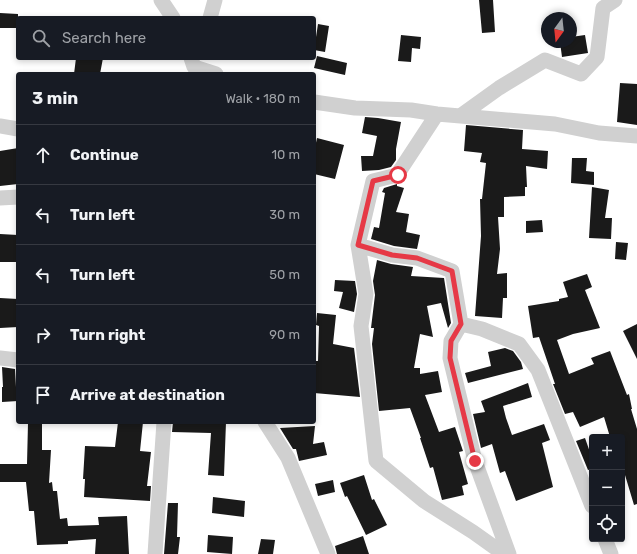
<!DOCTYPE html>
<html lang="en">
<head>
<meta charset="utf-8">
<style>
  :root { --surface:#171b24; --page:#242831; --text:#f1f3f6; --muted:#9ea1a6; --line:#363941 }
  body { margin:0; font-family:Rubik,sans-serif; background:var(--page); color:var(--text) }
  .controls { position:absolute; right:12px; bottom:12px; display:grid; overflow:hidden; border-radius:4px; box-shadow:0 2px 6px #0003 }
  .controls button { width:36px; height:36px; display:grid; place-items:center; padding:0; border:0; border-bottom:1px solid var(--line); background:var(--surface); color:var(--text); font:20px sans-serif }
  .compass { position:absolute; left:541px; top:12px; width:36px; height:36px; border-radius:50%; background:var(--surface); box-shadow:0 2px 6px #0003; rotate:195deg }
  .stop { position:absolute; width:12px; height:12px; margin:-9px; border:3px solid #e63946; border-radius:50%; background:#fff }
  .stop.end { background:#e63946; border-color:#fff; box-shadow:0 1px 4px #0008 }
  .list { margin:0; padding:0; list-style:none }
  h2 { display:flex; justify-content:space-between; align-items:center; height:52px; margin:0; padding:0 16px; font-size:17px }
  h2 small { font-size:13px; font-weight:400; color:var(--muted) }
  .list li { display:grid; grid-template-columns:26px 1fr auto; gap:12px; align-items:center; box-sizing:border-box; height:60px; padding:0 16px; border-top:1px solid var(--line) }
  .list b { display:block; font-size:15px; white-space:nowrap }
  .list em { font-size:13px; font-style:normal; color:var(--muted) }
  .icon { flex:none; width:22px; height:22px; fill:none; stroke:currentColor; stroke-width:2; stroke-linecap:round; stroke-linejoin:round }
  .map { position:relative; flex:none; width:637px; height:554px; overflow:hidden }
  .search { position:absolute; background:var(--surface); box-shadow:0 2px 6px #0003; left:16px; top:16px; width:300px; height:44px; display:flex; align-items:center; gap:10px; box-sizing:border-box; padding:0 14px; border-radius:4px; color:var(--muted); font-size:15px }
  .panel { position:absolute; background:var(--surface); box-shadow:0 2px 6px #0003; left:16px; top:72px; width:300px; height:352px; border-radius:4px }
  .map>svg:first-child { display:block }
  .building { fill:#1a1a1a }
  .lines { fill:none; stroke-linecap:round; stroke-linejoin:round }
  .street { stroke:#d0d0d0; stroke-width:15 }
  .route { stroke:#e63946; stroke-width:5 }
</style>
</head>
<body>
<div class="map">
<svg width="637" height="554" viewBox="0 0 637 554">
  <rect width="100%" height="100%" fill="#fff"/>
  <!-- building -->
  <path class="building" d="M479 0H493L495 32 482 33Z
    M0 13 18 14V28H0Z
    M318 24 329 26 325 52 314 50Z
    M401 35 421 37 420 49 412 48 411 62 398 61Z
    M585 35 588 53 562 57 560 42H571V37Z
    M317 56 347 63 345 75 314 68Z
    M76 58H103L100 74H74Z
    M620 83 637 84V125L617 122Z
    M365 117 378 118 401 122 396 149V160L391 167 379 170 362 171 361 156H373L377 136 362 133Z
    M466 125 523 130 522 149 548 151 547 169 526 166 527 187H525V196L504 197V217H498L500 249 497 274 507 273V298H503L502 318 475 316 481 236 480 199H482L486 163 480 162 482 153 464 151Z
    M317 138 344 145 335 179 314 174V152Z
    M18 148V184L0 186V151Z
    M572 158H587L586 171 594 172V185L571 183Z
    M397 184V186L404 188 396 212 409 214 406 232 420 235 417 249 394 246 371 239 374 227 379 228 385 193 382 192 384 188Z
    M592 187 609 190 605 218H612L611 239 589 238Z
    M542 220 543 232 526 233V221Z
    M0 234 18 235V262H0Z
    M616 242 628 243 626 260 615 259Z
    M377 260 391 264 413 267 411 276 444 278 451 323 448 328 441 303 427 306 433 337 420 334 414 368H420V374L438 371 442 392 425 395 439 432 455 427 463 451 459 452 468 484 462 486 464 495 442 500 433 467 430 468 420 438H421L410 408 379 411 372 344 374 328H371L375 295 373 281Z
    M587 274 592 287 585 290 600 328 573 334 557 340 569 374 594 364 591 358 610 351 627 395 629 394 632 409H631L637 429V504L634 505 622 465V437H610L604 417 580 427 573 412 565 414 553 384H555L539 337 533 338 528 306 559 301V299L568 297 563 282Z
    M335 280 355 281 357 294 354 312 339 308 343 292 334 291Z
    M0 298 18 299V327L0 328Z
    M317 313 336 315 333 344 354 348 360 397 314 393V361H318L319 326 316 325Z
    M637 324V359L623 331Z
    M505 348 513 351 521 362 523 369 468 383 465 373 491 366 488 352Z
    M2 367 15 369 16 387H18V401L2 402V387H3Z
    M528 383 532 397 503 406 506 418 512 435 544 424 550 440 542 443 553 487 516 501 505 471 500 473 492 444 481 448 473 414 485 412 481 401Z
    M118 422H143L140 451 151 452 147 486H151L150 501 84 497 85 479H83L85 446 115 447Z
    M173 422H226L224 476 208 475 211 433 172 432Z
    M28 423H42V450H51L49 483 52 482 53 491H57L60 519 67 518 68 526 99 525 98 517 127 516 129 554H95L96 539 68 541V544L37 545 34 511H29L26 482H0V464H27Z
    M315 426 313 444 324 442 327 455 299 461 296 449H293L280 428Z
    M585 438 592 458V469L588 470 576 441Z
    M364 475 372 500 374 499 387 525 366 535 347 496 345 497 340 483Z
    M333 480 335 492 318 496 315 484Z
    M213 497 245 501 244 517 212 513Z
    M168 503H178L177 537H180L178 554H164Z
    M208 535 233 537 232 554 207 552Z
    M363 536 369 554H337L335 546Z
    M261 539 275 540 273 554H258Z"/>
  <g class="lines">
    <!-- street -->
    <path class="street" d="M161 0 173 18
      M210 18 215 0
      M191 58 194 67 216 74
      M314 102 355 108 411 110 437 114 555 124 599 133 637 136
      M437 114 397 175 373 181 358 245 366 294 361 326 376 461 424 501 473 532 504 554
      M460 116 499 88 545 60 581 74 597 57 603 8 615 0
      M0 126 18 129
      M0 198 18 197
      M358 245 392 255 417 258 452 271 461 324 451 341 450 358 475 461 509 554
      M461 324 482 329 519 344 538 370 592 506
      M0 358 18 360
      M265 422 288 458 328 554
      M605 539 611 554
      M155 554 164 422"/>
  </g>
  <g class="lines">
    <!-- route -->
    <path class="route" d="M398 175 373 181 358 245 392 255 417 258 452 271 461 324 451 341 450 358 475 461"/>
  </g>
</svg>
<div class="controls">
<button>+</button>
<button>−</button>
<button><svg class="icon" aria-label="locate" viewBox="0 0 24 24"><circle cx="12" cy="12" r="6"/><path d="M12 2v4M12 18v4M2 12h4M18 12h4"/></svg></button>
</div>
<svg class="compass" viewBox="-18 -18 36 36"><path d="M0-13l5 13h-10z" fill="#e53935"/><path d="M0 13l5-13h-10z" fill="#9ea1a6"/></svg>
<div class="stop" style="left:398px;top:175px"></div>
<div class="stop end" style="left:475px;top:461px"></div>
<div class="search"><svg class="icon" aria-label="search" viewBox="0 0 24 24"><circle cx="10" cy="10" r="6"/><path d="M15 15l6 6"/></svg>Search here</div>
<section class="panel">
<h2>3 min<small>Walk · 180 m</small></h2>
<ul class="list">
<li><svg class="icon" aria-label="ahead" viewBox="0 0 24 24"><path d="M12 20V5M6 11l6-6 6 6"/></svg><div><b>Continue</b></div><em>10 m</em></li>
<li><svg class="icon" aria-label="left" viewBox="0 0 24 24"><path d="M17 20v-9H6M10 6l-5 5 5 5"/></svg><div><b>Turn left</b></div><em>30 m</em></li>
<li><svg class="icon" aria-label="left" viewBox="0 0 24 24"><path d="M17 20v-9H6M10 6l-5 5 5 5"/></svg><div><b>Turn left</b></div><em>50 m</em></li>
<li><svg class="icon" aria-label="right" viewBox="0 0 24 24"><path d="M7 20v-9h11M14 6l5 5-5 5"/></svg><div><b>Turn right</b></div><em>90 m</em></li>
<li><svg class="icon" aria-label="arrive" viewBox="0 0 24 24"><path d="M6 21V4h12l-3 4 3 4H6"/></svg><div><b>Arrive at destination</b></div></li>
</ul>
</section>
</div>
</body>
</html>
